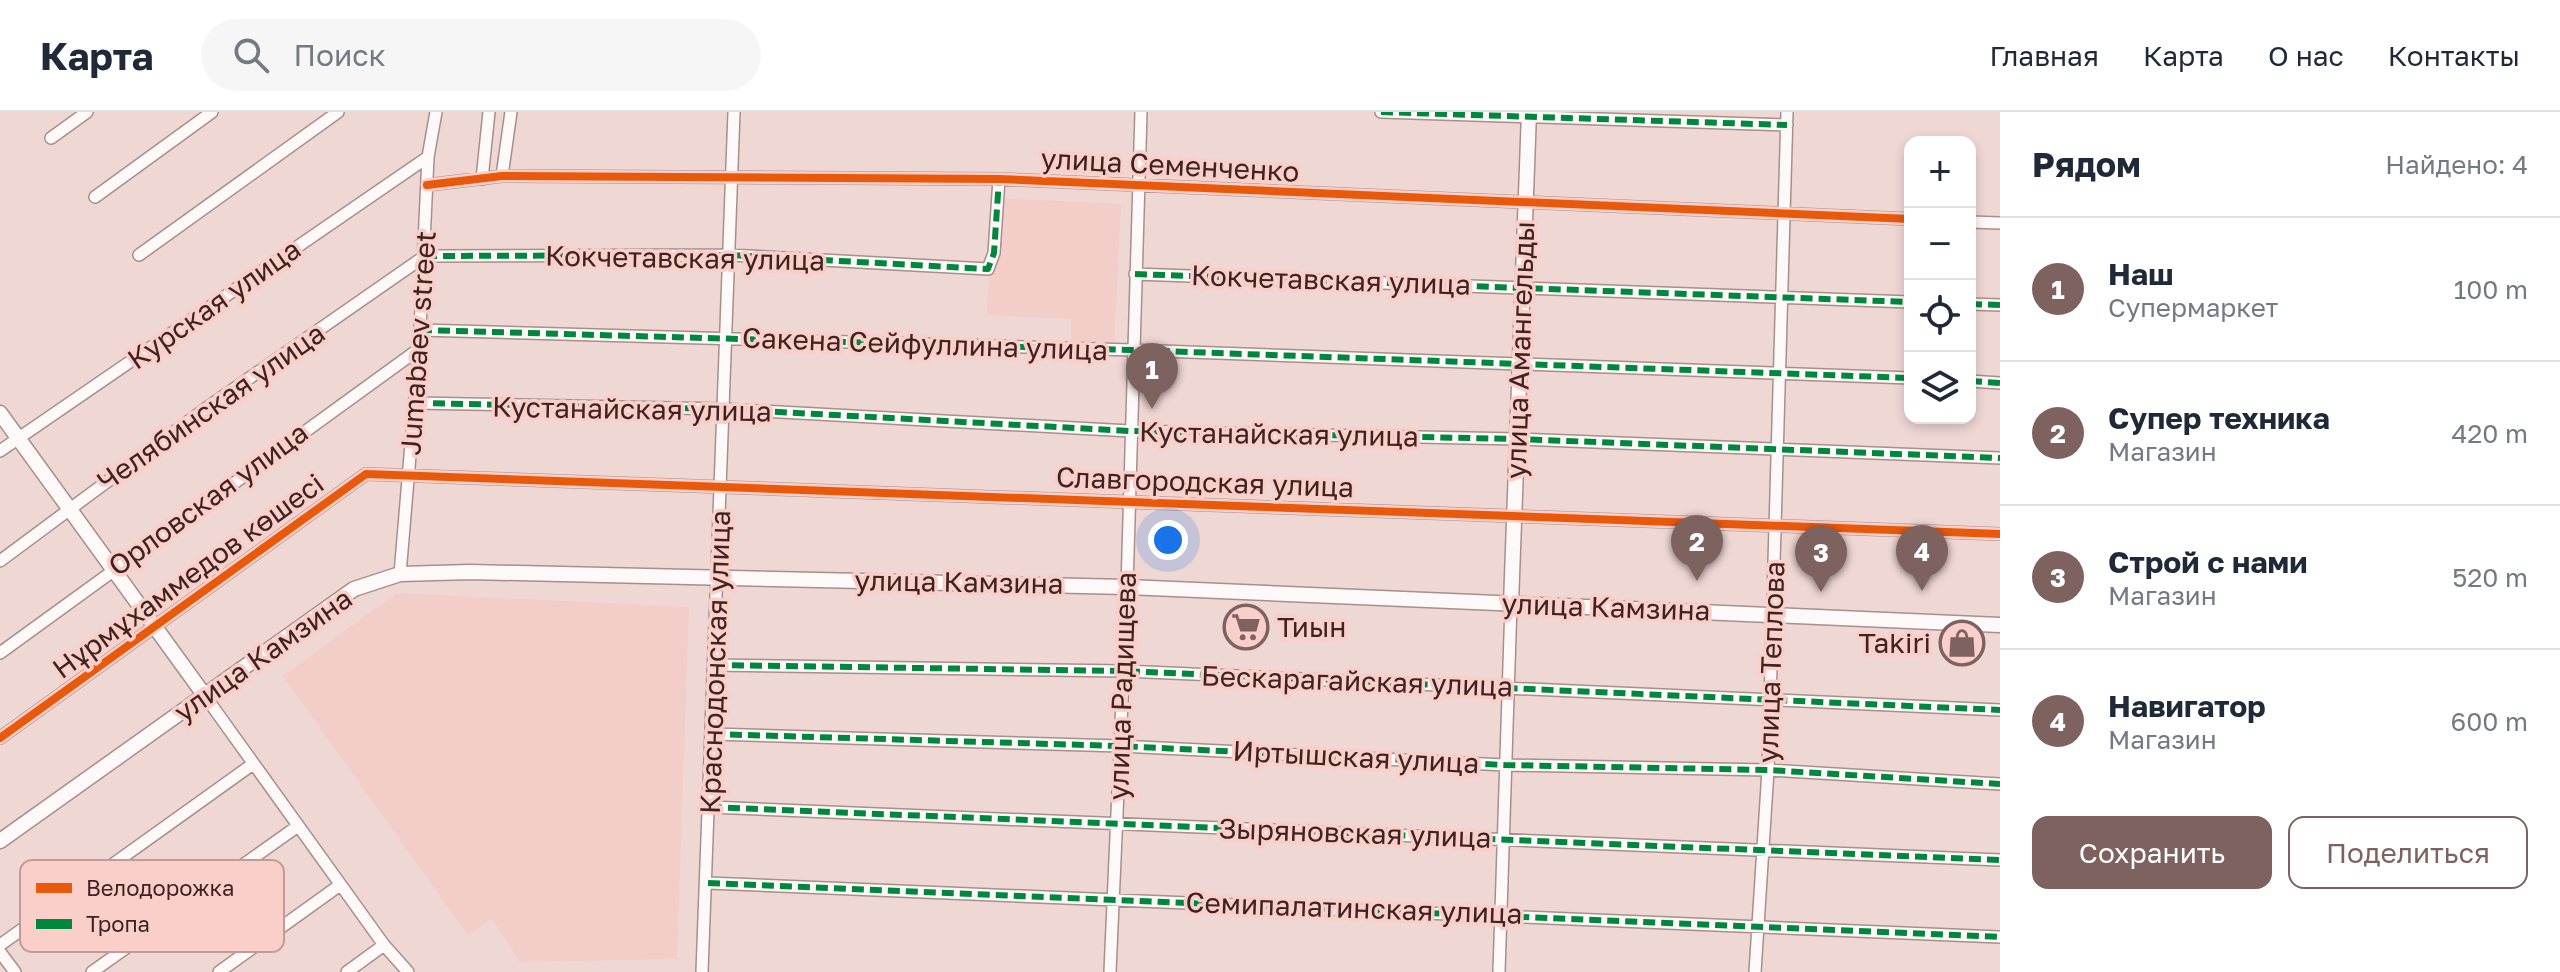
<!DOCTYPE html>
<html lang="ru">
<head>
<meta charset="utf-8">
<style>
  :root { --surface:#fff; --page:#f6f6f7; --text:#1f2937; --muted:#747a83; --line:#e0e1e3; --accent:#7d6260 }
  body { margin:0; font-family:"Golos Text",sans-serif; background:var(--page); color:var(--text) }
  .controls { position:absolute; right:24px; top:24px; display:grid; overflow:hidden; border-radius:16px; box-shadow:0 4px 12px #0003 }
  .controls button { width:72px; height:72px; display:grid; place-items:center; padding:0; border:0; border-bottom:2px solid var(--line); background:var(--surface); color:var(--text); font:40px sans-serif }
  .you { position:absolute; left:1168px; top:428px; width:28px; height:28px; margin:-20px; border:6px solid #fff; border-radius:50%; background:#1a73e8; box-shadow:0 0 0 12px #1a73e833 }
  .badge { display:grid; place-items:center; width:52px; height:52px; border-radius:50%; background:var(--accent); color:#fff; font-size:26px; font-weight:700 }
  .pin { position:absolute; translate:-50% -66px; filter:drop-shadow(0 2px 4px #0008) }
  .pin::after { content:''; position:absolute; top:42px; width:28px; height:24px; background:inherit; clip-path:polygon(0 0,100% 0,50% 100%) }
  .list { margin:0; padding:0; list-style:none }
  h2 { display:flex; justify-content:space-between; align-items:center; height:104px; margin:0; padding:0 32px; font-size:34px }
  h2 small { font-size:26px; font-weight:400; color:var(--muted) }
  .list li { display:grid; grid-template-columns:52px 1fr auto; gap:24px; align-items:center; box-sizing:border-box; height:144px; padding:0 32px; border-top:2px solid var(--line) }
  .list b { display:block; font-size:30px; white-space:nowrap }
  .list p { margin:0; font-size:26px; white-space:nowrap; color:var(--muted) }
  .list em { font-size:26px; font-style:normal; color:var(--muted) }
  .actions { display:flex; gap:16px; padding:24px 32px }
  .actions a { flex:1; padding:18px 0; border:2px solid var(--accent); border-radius:16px; text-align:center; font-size:28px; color:var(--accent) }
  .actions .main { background:var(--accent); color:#fff }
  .icon { flex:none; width:44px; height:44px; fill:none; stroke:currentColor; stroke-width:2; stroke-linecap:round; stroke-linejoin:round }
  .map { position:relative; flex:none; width:2000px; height:860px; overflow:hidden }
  header { display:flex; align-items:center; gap:48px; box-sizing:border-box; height:112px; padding:0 40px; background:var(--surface); border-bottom:2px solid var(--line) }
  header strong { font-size:38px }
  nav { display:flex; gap:44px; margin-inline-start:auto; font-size:28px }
  .search { width:560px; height:72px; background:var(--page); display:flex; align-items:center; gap:20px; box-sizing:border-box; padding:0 28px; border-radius:44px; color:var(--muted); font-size:30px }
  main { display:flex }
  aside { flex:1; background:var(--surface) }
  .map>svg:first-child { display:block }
  .built { fill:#f3cdc8 }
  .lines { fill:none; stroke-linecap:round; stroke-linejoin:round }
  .minor-casing { stroke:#a68f8c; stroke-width:14 }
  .major-casing { stroke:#a68f8c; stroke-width:17 }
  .minor { stroke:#fdf9f9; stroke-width:11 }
  .major { stroke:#fdf9f9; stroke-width:14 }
  .quiet { stroke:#00873e; stroke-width:6; stroke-dasharray:12 6; stroke-linecap:butt }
  .cycleway-casing { stroke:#facec9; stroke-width:13 }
  .cycleway { stroke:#e8590c; stroke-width:8 }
  .labels { text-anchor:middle; stroke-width:7; stroke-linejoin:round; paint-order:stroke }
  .street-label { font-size:28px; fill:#3f2321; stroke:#facec9 }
  .poi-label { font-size:28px; fill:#3f2321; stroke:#facec9; text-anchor:start }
  .key { fill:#facec9; stroke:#c29b97; stroke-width:2 }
  .key-label { font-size:22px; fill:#3f2321 }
</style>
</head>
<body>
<header>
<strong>Карта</strong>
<div class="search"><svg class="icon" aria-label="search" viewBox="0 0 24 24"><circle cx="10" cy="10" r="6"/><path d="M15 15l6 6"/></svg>Поиск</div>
<nav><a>Главная</a><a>Карта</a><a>О нас</a><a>Контакты</a></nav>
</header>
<main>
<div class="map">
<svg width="2000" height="860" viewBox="0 0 2000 860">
  <rect width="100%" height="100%" fill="#efd7d4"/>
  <!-- built -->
  <path class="built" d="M993 86 1121 92 1114 234 1071 232V207L987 203Z
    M397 481 689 495 677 847 520 850 492 807 468 823 283 564Z"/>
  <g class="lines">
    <!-- minor casing -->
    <g class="minor-casing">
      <path id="minor" d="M1381 0 1787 13
        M51 26 87 0
        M502 64 511 0
        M482 67 489 0
        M427 73 502 64 999 67 1910 107
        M95 85 212 0
        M1970 110 2000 111
        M139 143 338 0
        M1135 162 1910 190
        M1970 192 2000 193
        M420 218 1133 238 1910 266
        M1970 269 2000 271
        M415 291 724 297 1130 319 1518 327 2000 346
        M0 339 428 45
        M0 449 205 297 425 144 730 143 988 157 994 141 999 67
        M400 462 419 237 428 45 436 0
        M0 541 419 237
        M714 553 1124 559 2000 598
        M205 584 384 833 408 860
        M712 622 1120 634 1505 653 1768 658 2000 672
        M0 626 366 362 2000 422
        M710 695 2000 748
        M708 771 2000 825
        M0 833 253 652
        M0 840 15 860
        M92 860 298 714
        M219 860 340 773
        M347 860 384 833
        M702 860 734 0
        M1110 860 1127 475 1141 0
        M1499 860 1511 492
        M1755 860 1768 658 1787 0"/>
    </g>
    <!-- major casing -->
    <g class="major-casing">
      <path id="major" d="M0 301 205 584
        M1511 492 1529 0
        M0 729 354 477 400 462 470 460 1127 475 2000 513"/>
    </g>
    <!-- minor -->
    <use href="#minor" class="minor"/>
    <!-- major -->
    <use href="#major" class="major"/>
    <!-- quiet -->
    <path class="quiet" d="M1381 0 1787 13
      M425 144 730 143 988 157 994 141 999 67
      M1135 162 1910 190
      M1970 192 2000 193
      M420 218 1133 238 1910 266
      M1970 269 2000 271
      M415 291 724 297 1130 319 1518 327 2000 346
      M714 553 1124 559 2000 598
      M712 622 1120 634 1505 653 1768 658 2000 672
      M710 695 2000 748
      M708 771 2000 825"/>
    <!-- cycleway casing -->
    <g class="cycleway-casing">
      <path id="cycleway" d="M427 73 502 64 999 67 1910 107
        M0 626 366 362 2000 422"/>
    </g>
    <!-- cycleway -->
    <use href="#cycleway" class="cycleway"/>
  </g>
  <!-- icons -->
  <defs>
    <g id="supermarket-ring" transform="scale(2.3)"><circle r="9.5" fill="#facec9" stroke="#7d6260" stroke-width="1.5"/><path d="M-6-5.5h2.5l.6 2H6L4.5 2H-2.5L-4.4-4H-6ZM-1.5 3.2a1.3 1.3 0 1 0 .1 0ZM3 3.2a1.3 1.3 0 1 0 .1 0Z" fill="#7d6260"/></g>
    <g id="shop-ring" transform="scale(2.3)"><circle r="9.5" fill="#facec9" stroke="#7d6260" stroke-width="1.5"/><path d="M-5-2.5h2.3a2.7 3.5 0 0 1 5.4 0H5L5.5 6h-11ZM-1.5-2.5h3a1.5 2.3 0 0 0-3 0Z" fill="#7d6260"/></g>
  </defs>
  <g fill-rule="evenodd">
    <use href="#supermarket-ring" x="1246" y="515"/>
    <use href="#shop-ring" x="1962" y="531"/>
  </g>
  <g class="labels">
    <!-- street labels -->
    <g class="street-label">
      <text transform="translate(1170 53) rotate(3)" y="10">улица Семенченко</text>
      <text transform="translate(685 146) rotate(1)" y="10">Кокчетавская улица</text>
      <text transform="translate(1331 168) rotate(2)" y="10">Кокчетавская улица</text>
      <text transform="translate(214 192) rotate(-35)" y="10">Курская улица</text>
      <text transform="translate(418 231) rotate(-86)" y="10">Jumabaev street</text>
      <text transform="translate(925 232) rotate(2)" y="10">Сакена Сейфуллина улица</text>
      <text transform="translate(1520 238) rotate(-88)" y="10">улица Амангельды</text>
      <text transform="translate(211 295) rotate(-35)" y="10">Челябинская улица</text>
      <text transform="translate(632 297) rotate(1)" y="10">Кустанайская улица</text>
      <text transform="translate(1279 322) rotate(1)" y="10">Кустанайская улица</text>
      <text transform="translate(1205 370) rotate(2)" y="10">Славгородская улица</text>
      <text transform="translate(208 387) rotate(-36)" y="10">Орловская улица</text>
      <text transform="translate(188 464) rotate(-36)" y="10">Нұрмұхаммедов көшесі</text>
      <text transform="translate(959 470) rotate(1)" y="10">улица Камзина</text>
      <text transform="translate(1606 495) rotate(2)" y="10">улица Камзина</text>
      <text transform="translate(263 543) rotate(-35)" y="10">улица Камзина</text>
      <text transform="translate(715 550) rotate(-88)" y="10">Краснодонская улица</text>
      <text transform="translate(1771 550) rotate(-88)" y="10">улица Теплова</text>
      <text transform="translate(1357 569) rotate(2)" y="10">Бескарагайская улица</text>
      <text transform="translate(1122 574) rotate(-88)" y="10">улица Радищева</text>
      <text transform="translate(1356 645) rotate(3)" y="10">Иртышская улица</text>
      <text transform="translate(1355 721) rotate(2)" y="10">Зыряновская улица</text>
      <text transform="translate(1354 796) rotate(2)" y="10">Семипалатинская улица</text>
    </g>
    <!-- poi labels -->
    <g class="poi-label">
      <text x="1277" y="525">Тиын</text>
      <text x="1931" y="541" text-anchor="end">Takiri</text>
    </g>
  </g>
  <!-- legend -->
  <rect x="20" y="748" width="264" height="92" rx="12" class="key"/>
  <rect x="36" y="771" width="36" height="10" fill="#e8590c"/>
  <rect x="36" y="807" width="36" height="10" fill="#00873e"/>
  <g class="key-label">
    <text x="86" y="784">Велодорожка</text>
    <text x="86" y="820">Тропа</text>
  </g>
</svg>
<div class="controls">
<button>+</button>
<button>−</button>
<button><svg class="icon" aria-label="locate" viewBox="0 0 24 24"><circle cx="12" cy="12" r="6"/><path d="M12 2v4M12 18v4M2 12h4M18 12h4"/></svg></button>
<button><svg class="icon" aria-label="layers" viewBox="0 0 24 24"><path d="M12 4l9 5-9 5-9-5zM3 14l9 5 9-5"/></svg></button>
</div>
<div class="you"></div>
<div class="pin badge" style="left:1152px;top:297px">1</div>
<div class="pin badge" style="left:1697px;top:469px">2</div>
<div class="pin badge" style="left:1821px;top:480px">3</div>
<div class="pin badge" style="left:1922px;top:479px">4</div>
</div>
<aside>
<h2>Рядом<small>Найдено: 4</small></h2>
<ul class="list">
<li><span class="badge">1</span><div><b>Наш</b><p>Супермаркет</p></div><em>100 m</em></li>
<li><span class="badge">2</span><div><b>Супер техника</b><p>Магазин</p></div><em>420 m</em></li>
<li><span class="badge">3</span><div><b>Строй с нами</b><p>Магазин</p></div><em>520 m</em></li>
<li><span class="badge">4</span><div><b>Навигатор</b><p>Магазин</p></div><em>600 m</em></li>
</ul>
<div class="actions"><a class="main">Сохранить</a><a>Поделиться</a></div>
</aside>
</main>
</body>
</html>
